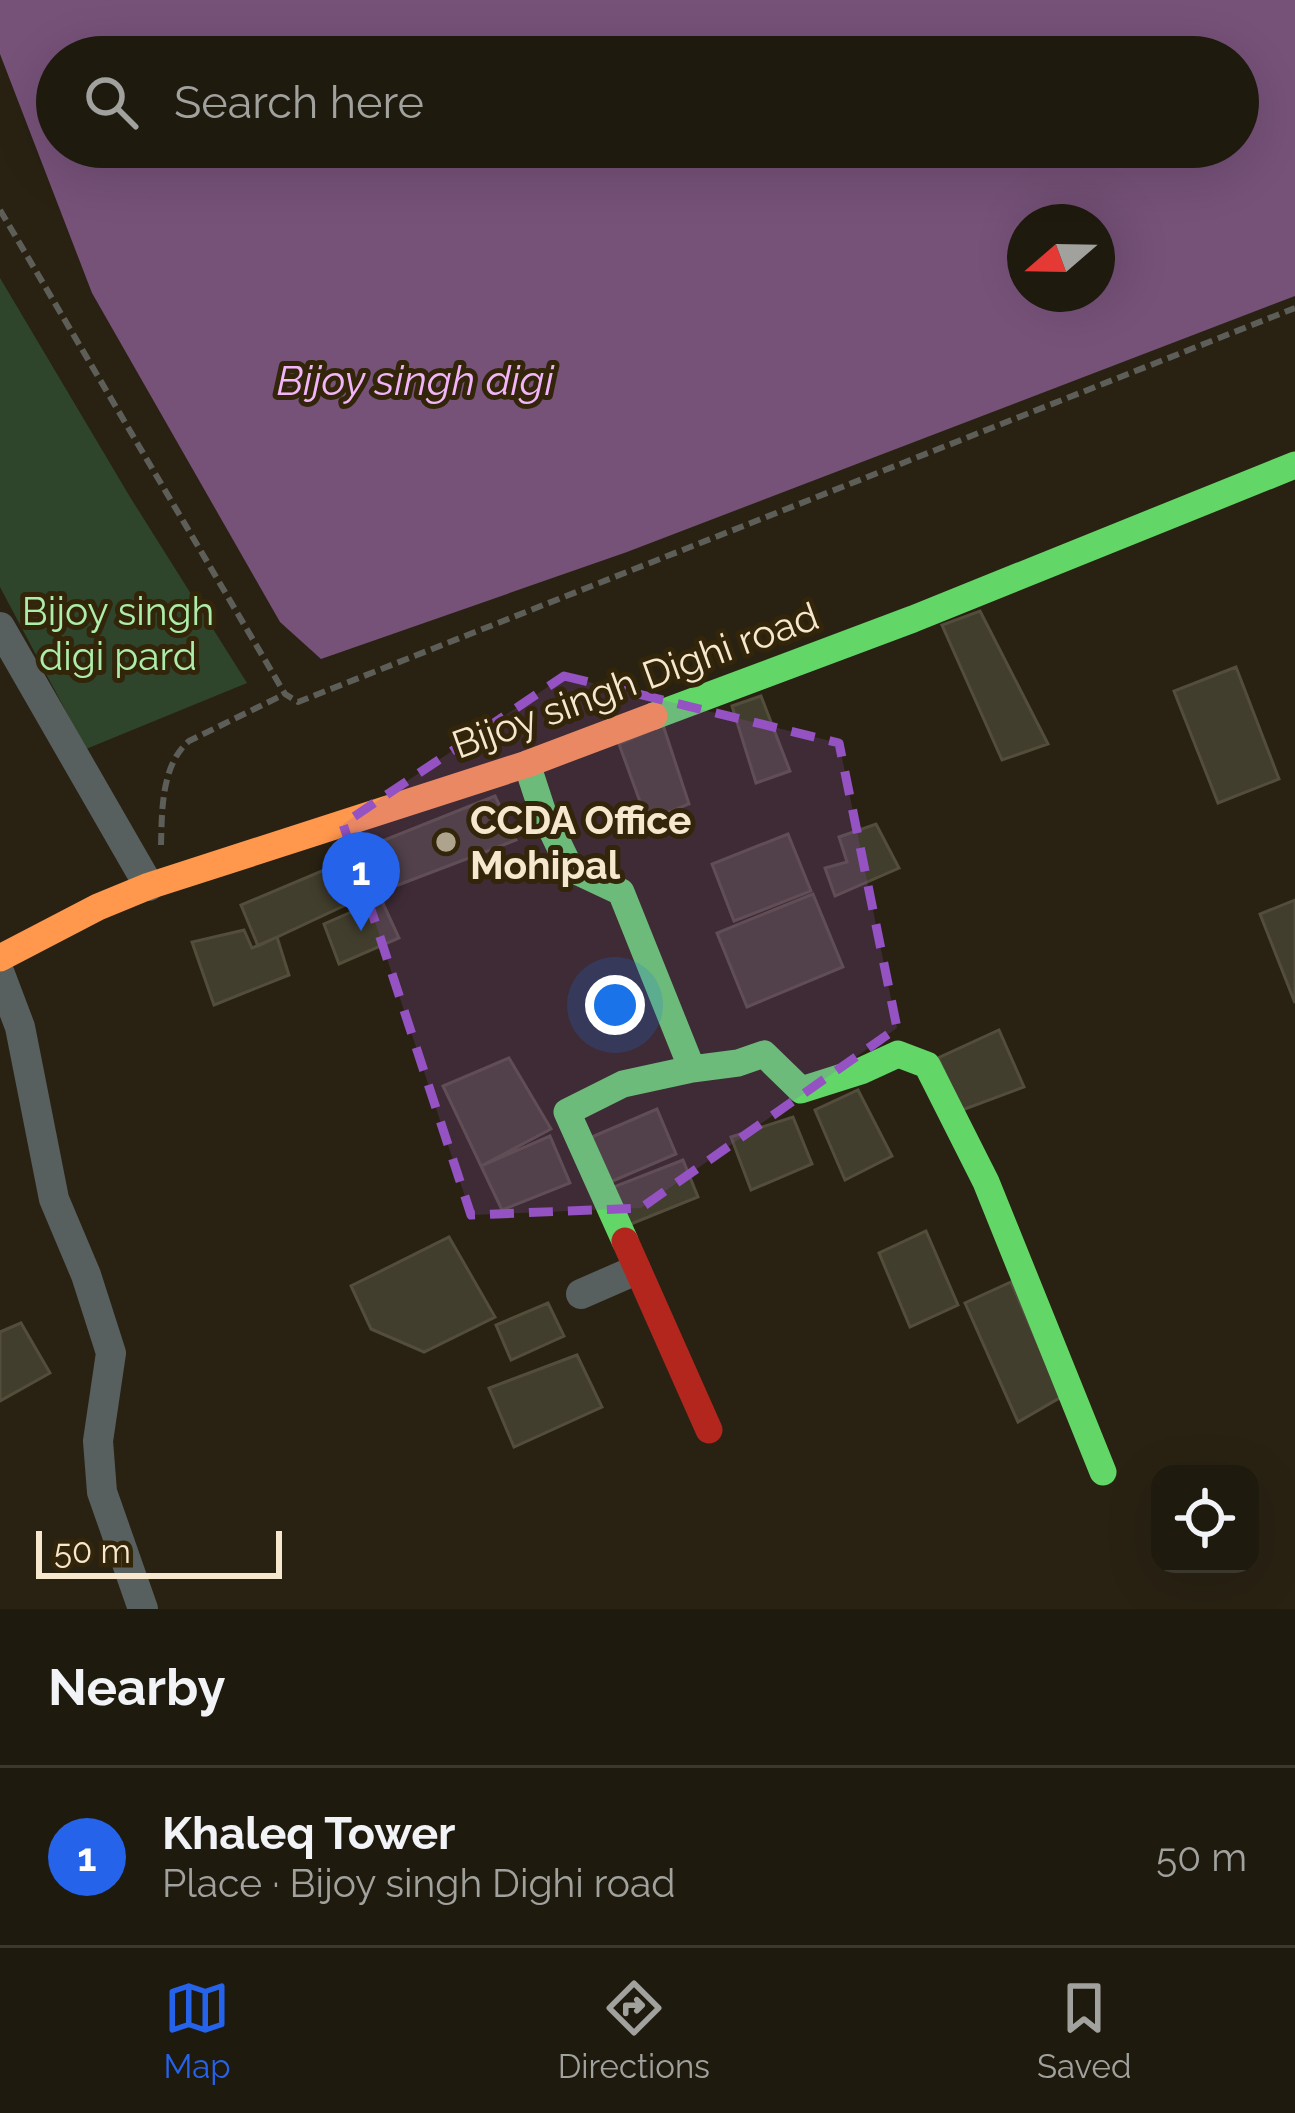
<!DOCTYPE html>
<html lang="en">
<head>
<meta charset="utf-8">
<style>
  :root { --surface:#1f1a0e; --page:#2c271c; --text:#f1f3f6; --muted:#a1a19e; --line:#3c382e; --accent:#2563eb }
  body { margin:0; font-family:Raleway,sans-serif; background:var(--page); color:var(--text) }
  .controls { position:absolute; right:36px; bottom:36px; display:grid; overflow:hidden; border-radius:24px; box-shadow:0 12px 48px #0002 }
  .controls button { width:108px; height:108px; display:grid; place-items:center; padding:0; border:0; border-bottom:3px solid var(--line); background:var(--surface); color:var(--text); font:60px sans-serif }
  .compass { position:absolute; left:1007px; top:204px; width:108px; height:108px; border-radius:50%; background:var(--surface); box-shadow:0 12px 48px #0002; rotate:250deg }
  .scale { position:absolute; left:36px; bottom:30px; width:246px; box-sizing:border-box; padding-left:12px; border:6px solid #f6e8ce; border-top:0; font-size:33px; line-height:42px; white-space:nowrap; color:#f6e8ce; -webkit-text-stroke:9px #32250a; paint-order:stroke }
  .you { position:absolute; left:615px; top:1005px; width:42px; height:42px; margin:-30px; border:9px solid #fff; border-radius:50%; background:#1a73e8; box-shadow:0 0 0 18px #1a73e833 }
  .badge { display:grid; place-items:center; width:78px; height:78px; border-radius:50%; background:var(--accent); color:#fff; font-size:39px; font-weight:700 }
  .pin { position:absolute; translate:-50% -99px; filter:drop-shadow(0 3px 6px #0008) }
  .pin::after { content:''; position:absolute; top:63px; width:42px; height:36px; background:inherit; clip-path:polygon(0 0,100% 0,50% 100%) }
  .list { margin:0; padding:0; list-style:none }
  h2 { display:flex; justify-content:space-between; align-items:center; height:156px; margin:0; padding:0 48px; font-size:51px }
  h2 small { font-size:39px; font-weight:400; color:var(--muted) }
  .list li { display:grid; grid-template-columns:78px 1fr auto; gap:36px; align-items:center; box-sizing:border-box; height:180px; padding:0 48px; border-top:3px solid var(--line) }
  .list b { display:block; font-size:45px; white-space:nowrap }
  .list p { margin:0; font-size:39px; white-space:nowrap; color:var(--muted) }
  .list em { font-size:39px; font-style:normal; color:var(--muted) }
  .icon { flex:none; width:66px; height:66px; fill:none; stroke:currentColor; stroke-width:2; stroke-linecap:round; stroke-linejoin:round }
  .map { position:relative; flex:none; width:1295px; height:1609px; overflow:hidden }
  .search { position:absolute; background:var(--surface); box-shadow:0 12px 48px #0002; left:36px; right:36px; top:36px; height:132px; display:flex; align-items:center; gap:30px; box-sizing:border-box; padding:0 42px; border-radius:66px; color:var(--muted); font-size:45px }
  .sheet { height:336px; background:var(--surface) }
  nav { display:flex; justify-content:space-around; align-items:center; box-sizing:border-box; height:168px; border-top:3px solid var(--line); background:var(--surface); font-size:33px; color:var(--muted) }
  nav a { display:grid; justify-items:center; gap:6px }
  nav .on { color:var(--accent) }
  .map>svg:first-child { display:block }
  .green { fill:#2f452b }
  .water { fill:#765178; fill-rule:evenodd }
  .building { fill:#423e2d; stroke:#534d3b; stroke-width:3 }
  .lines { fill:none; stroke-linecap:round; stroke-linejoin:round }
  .path { stroke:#5d5e58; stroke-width:6; stroke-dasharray:12 6; stroke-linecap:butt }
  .street { stroke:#58605f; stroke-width:30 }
  .fast { stroke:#63d668; stroke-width:27 }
  .slow { stroke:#ff974d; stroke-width:27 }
  .jam { stroke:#b3261e; stroke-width:27 }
  .marked { fill:#9452c2; fill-opacity:0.2; stroke:#9452c2; stroke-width:9; stroke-dasharray:24 15; stroke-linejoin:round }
  .poi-dot { fill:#aea38d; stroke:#32250a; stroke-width:4.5 }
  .labels { text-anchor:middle; stroke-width:10; stroke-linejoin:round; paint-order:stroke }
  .park-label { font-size:39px; fill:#aceda9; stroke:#32250a }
  .street-label { font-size:39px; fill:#f6e8ce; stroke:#32250a }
  .poi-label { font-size:39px; font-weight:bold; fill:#f6e8ce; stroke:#32250a; text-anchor:start }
  .water-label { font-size:42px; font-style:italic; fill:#f2b5f9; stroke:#32250a }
</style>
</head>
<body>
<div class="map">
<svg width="1295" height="1609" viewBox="0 0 1295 1609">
  <rect width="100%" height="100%" fill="#292213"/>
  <!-- green -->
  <path class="green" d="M0 278 130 497 247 683 86 749 0 587Z"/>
  <!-- water -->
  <path class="water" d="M0 0H1295V296L627 552 321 659 280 622 92 293 0 54ZM57 57H1238V147H57ZM1025 222H1097V294H1025Z"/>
  <!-- building -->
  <path class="building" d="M980 611 1048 744 1002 760 942 625Z
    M1236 667 1279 779 1218 803 1174 691Z
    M761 696 790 771 756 783 732 706Z
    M663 725 689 804 647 821 619 744Z
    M495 796 516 840 398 885 377 843Z
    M876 824 899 868 835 896 825 868 847 862 839 837Z
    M788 834 811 891 734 921 712 864Z
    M355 857 369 894 258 946 241 905Z
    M813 894 843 967 747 1007 717 933Z
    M381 899 399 938 339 964 324 924Z
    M1295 900V1003L1260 914Z
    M244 930 252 948 277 937 289 975 214 1005 192 942Z
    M999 1030 1024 1087 962 1110 938 1058Z
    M509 1058 551 1129 481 1166 443 1086Z
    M858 1090 892 1156 845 1180 815 1110Z
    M657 1109 676 1154 608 1183 587 1139Z
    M793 1117 812 1164 751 1190 731 1137Z
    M550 1136 570 1183 502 1210 481 1166Z
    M683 1160 698 1197 626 1226 611 1188Z
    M926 1231 958 1305 910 1327 879 1253Z
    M449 1237 495 1317 424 1352 371 1329 351 1286Z
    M1011 1282 1061 1397 1018 1422 965 1303Z
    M548 1303 564 1336 511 1360 496 1325Z
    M21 1323 50 1373 0 1401V1332Z
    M577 1355 602 1407 514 1447 489 1388Z"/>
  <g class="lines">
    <!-- path -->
    <path class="path" d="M0 210 285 694 298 702 1295 308
      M161 845C162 811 161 765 189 741L285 694"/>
    <!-- street -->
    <path class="street" d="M0 627 149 886
      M0 974 20 1027 54 1199 86 1275 111 1353 98 1441 102 1492 143 1609
      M581 1294 636 1270"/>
    <!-- fast -->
    <path class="fast" d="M654 716 913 619 1295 465
      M527 764 542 810 570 868 621 892 692 1069 623 1084 567 1112 625 1241
      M692 1069 738 1063 764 1054 801 1090 861 1071 898 1054 927 1065 986 1182 1103 1472"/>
    <!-- slow -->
    <path class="slow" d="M0 958 98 907 149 886 527 764 654 716"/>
    <!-- jam -->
    <path class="jam" d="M625 1241 709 1430"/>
  </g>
  <!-- marked area -->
  <path class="marked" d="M564 676 839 743 897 1028 641 1208 471 1215 343 824Z"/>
  <!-- markers -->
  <circle class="poi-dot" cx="446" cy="842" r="12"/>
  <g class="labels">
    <!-- park labels -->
    <g class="park-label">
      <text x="118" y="625">Bijoy singh<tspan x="118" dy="45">digi pard</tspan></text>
    </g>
    <!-- street labels -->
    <g class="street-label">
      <text transform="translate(635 680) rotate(-20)" y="14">Bijoy singh Dighi road</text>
    </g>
    <!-- poi labels -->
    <g class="poi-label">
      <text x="470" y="834">CCDA Office<tspan x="470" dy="45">Mohipal</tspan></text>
    </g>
    <!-- water labels -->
    <g class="water-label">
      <text x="415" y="395">Bijoy singh digi</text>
    </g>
  </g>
</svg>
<div class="controls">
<button><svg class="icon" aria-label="locate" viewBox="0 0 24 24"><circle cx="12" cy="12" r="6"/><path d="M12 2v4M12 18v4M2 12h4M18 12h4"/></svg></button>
</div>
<svg class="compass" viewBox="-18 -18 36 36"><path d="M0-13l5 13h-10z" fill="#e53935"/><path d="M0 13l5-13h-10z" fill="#a1a19e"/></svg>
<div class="scale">50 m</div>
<div class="you"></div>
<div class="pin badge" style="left:361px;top:931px">1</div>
<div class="search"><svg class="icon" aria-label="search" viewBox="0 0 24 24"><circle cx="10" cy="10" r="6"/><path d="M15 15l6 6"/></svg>Search here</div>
</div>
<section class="sheet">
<h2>Nearby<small></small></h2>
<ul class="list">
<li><span class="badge">1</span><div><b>Khaleq Tower</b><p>Place · Bijoy singh Dighi road</p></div><em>50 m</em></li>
</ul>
</section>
<nav>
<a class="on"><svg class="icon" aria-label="map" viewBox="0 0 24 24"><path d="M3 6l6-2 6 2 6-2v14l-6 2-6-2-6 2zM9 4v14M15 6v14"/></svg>Map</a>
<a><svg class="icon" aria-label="directions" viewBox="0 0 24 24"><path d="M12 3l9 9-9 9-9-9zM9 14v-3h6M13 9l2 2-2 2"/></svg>Directions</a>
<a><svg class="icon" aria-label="saved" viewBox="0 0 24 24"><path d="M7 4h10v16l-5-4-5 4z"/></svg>Saved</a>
</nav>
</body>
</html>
